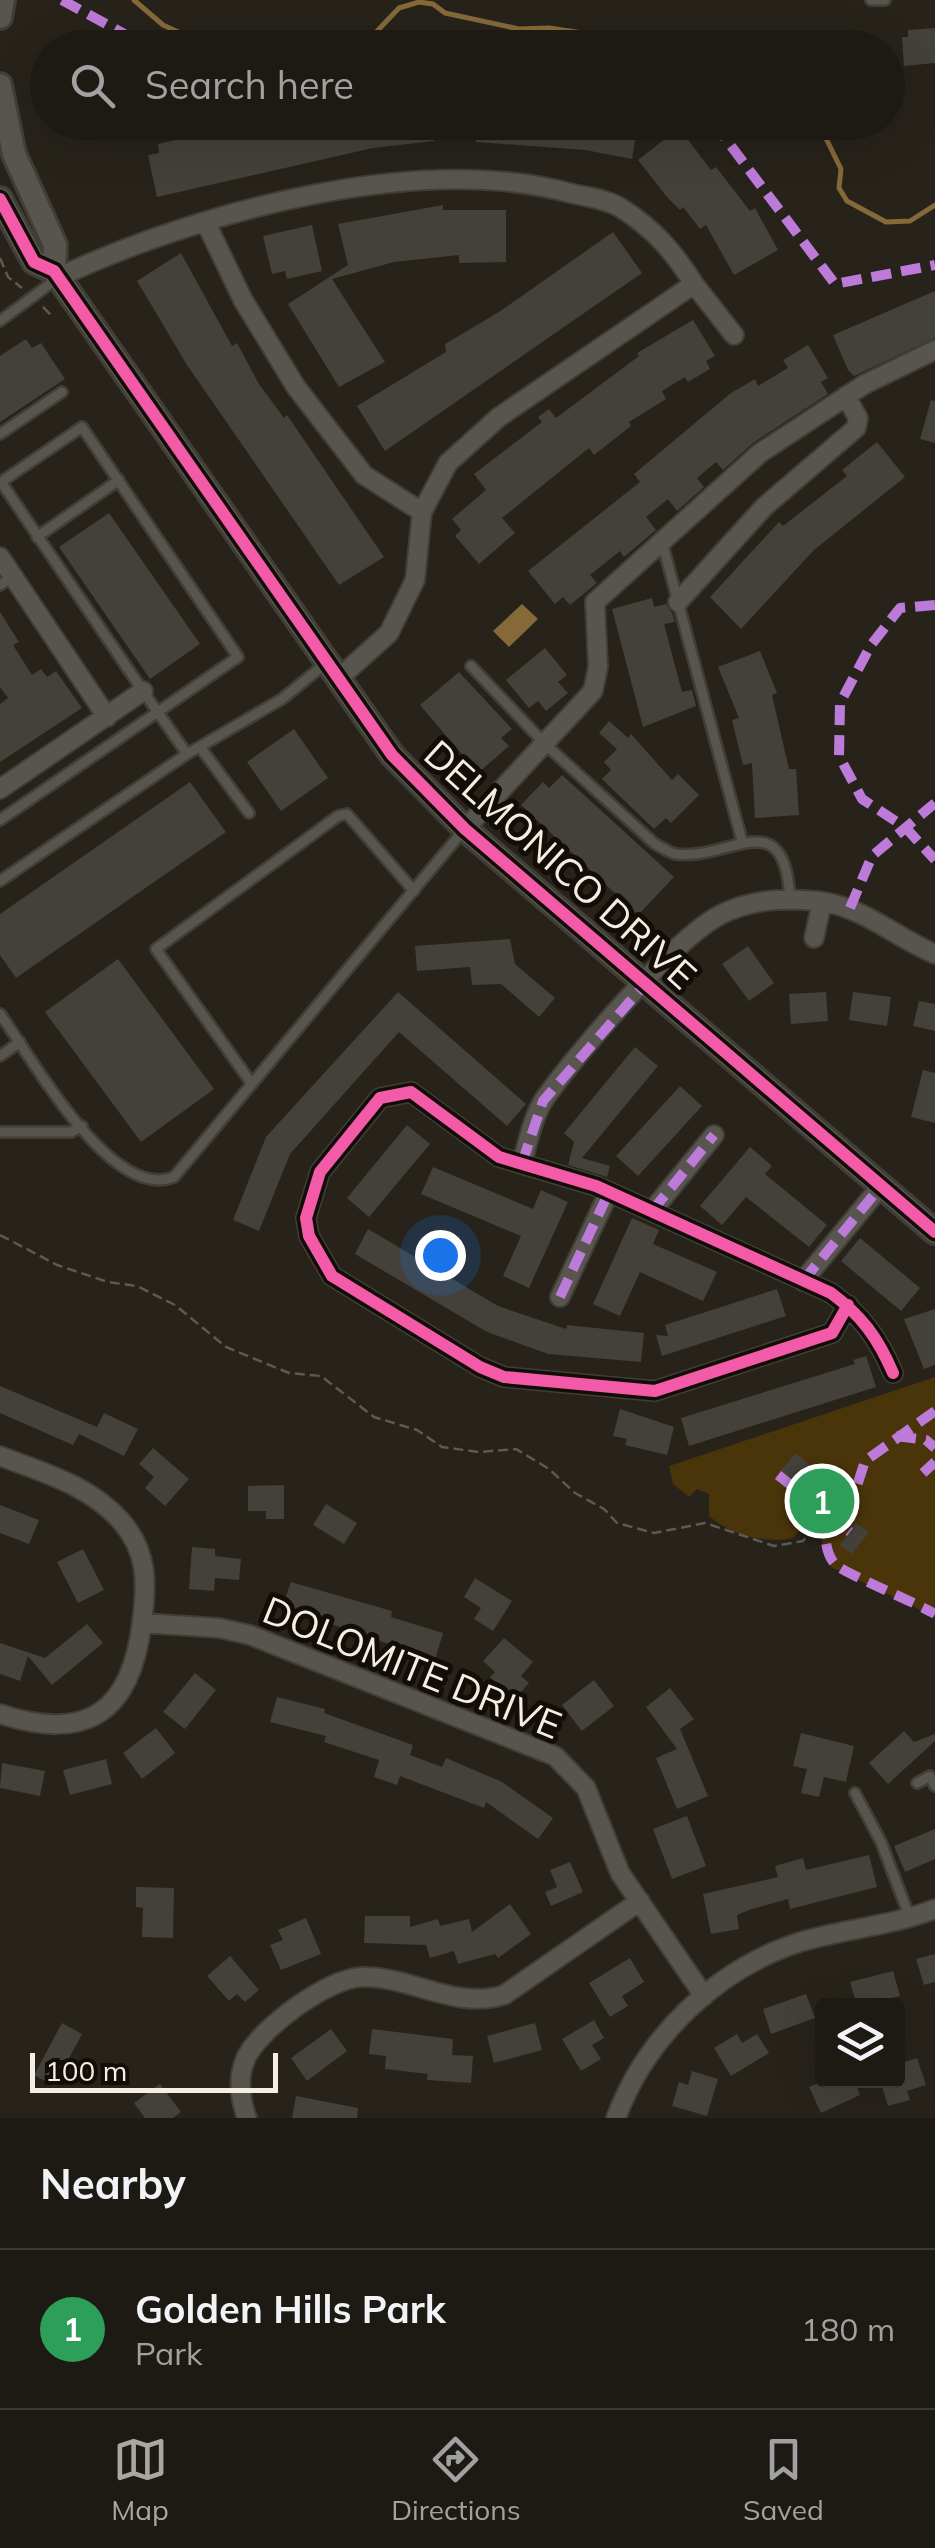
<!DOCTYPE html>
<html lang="en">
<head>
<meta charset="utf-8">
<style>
  :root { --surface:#1d1a14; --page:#2a2722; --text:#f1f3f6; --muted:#a0a1a0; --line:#3b3834; --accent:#aca79e }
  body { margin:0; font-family:Mulish,sans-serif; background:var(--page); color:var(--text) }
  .controls { position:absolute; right:30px; bottom:30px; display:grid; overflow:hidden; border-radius:10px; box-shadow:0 10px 40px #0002 }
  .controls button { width:90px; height:90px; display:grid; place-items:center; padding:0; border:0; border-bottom:2px solid var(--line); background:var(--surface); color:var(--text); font:50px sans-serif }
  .scale { position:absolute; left:30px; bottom:25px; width:248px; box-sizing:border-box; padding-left:10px; border:5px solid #f4eee4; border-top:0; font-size:28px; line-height:35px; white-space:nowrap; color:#f4eee4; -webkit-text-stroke:8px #120e07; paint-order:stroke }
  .you { position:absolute; left:440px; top:1255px; width:35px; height:35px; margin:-25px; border:8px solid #fff; border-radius:50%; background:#1a73e8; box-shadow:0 0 0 15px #1a73e833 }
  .badge { display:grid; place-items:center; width:65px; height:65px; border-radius:50%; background:var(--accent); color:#fff; font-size:32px; font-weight:700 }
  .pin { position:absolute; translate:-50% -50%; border:5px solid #fff; box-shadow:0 2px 10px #0006 }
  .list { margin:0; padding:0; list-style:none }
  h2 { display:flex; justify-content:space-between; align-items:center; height:130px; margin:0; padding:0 40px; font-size:42px }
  h2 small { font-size:32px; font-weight:400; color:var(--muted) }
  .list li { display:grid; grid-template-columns:65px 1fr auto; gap:30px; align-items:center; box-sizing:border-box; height:160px; padding:0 40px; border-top:2px solid var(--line) }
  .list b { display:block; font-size:38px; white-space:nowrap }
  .list p { margin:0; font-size:32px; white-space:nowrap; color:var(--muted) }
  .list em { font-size:32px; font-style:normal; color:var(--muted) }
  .icon { flex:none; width:55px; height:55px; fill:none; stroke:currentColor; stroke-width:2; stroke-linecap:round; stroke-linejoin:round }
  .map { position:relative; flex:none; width:935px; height:2118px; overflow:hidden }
  .search { position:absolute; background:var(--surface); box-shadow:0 10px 40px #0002; left:30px; right:30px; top:30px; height:110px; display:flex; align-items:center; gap:25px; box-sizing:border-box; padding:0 35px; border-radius:55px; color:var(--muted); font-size:38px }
  .sheet { height:290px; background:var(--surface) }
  nav { display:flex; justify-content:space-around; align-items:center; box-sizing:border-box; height:140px; border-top:2px solid var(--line); background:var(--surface); font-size:28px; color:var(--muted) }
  nav a { display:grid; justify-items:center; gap:5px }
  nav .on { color:var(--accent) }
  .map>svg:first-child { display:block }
  .green { fill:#4a350b }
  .water { fill:#856939 }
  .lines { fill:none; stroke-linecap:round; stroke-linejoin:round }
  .stream { stroke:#856939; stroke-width:5 }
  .building { fill:#44403a }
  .service-casing { stroke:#413d37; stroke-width:14 }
  .minor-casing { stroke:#413d37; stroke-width:22 }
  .tertiary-casing { stroke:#413d37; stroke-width:28 }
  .path { stroke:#5d5953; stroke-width:2.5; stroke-dasharray:10 5; stroke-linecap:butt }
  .service { stroke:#58554f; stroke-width:9 }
  .minor { stroke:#58554f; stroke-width:18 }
  .tertiary { stroke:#58554f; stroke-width:22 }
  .quiet { stroke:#bd7bd9; stroke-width:10; stroke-dasharray:20 10; stroke-linecap:butt }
  .cycleway-casing { stroke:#120e07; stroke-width:19 }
  .cycleway { stroke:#f35aa7; stroke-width:12 }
  .labels { text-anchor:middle; stroke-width:10; stroke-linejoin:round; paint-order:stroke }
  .street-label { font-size:38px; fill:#f4eee4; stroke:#120e07 }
</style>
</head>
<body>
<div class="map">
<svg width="935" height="2118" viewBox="0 0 935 2118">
  <rect width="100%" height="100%" fill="#27231b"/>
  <!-- green -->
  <path class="green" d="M935 1377V1617L831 1567 822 1541 825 1520 816 1514 793 1538C764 1544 731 1535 709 1516V1494L697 1489 689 1497 673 1484 669 1466Z"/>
  <!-- water -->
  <path class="water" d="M522 604 538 619 509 647 493 631Z"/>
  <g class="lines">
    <!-- stream -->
    <path class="stream" d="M134 0 163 25 213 48
      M361 48 399 8 419 2 433 4 445 13 519 29 549 28 617 38 648 35 690 48
      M818 122 841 169 839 188 847 201 886 222 910 221 935 205"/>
  </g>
  <!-- building -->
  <path class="building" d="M935 28V63L904 66 902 37H908V30Z
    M255 122H638L632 159 585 150 476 142 477 136 434 137V141L373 148 157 197 148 155 159 153 158 144Z
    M679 128 711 170 716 167 750 211 755 208 778 250 734 275 706 225 700 229 683 207 680 210 667 197 638 160Z
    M443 205V210H506V262L459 263V255L394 262 332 279 385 362 339 387 288 304 348 265 338 224Z
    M312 225 322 271 287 279 285 271 272 274 263 236Z
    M613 232 642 273 385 451 357 406 446 352 445 344 499 312Z
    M181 253 232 346 237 343 259 384 284 418 287 415 384 557 339 585 187 365 137 281Z
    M935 291V338L854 376 848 370 833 335Z
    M693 320 715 356 706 361 710 369 688 382 685 377 662 391 666 399 629 422 631 426 594 455 589 448 502 518 515 533 479 564 455 536 461 530 452 519 486 490 474 474 542 422 538 417 549 409 556 418 639 356 637 353Z
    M26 339 32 348 41 343 65 379 0 422V356Z
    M808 345 828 378 821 382 828 394 753 443 723 470 716 462 697 478 704 487 677 511 668 499 646 517 656 530 624 557 620 551 590 575 597 583 570 605 563 597 555 604 528 571 640 482 634 474 731 393 755 379 758 386 788 368 783 360Z
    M931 400 935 401V443L920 439Z
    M877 442 905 477 814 550 741 629 710 597 779 522 783 526 847 476 842 470Z
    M109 513 200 644 150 679 59 547Z
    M652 598 654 607 666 604 672 613 675 622 664 624 682 692 692 690 696 706 643 727 612 609Z
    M0 612 19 642 13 645 32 675 41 669 47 677 56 671 82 708 0 762V704L8 698 0 687Z
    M545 648 567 675 558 682 568 693 546 711 538 701 529 708 506 680Z
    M760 651 777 693 772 695 789 769H796L799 815 755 818 752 763 743 765 732 720 739 718 718 667Z
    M459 672 512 729 501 738 509 746 478 773 420 705Z
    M609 721 628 738 631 734 672 780 678 774 699 795 671 823 666 818 654 829 602 779 611 770 604 762 617 749 599 733Z
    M294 729 328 778 281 811 247 762Z
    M562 775 674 877 638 915 521 805 543 782 549 788Z
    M190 782 226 832 16 978 0 955V914Z
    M510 939 515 964 555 998 539 1017 501 984 472 985 470 967 417 971 415 946Z
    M748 946 774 983 749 1001 722 964Z
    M118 959 214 1089 141 1142 45 1012Z
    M398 992 526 1104 507 1126 399 1032 290 1154 259 1231 233 1220 266 1137Z
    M826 992 828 1021 791 1024 789 994Z
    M853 992 891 997 887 1026 849 1020Z
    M919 1001 935 1004V1031L913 1026Z
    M635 1047 658 1066 582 1158 610 1166 607 1177 568 1165 574 1142 564 1133Z
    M923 1070 935 1073V1123L911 1117Z
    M680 1086 702 1106 638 1176 616 1156Z
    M407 1125 430 1144 369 1217 347 1198Z
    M750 1147 772 1166 765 1174 827 1225 809 1247 746 1197 722 1225 700 1206Z
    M433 1167 533 1209 541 1190 568 1202 529 1288 503 1276 521 1236 421 1194Z
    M632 1218 659 1230 653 1244 717 1272 703 1301 640 1272 620 1316 593 1304Z
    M368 1229 498 1306 566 1329 567 1325 644 1333 641 1362 548 1354 487 1332 355 1254Z
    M860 1238 920 1288 901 1311 841 1261Z
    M777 1289 786 1316 662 1356 656 1335 668 1336 665 1325Z
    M935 1309V1365L924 1369 904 1319Z
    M866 1356 876 1387 689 1446 681 1418 855 1364 853 1360Z
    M0 1386 97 1427 104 1413 138 1429 124 1456 79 1434 73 1445 0 1413Z
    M620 1409 674 1427 667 1455 625 1445 627 1439 613 1436Z
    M153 1448 189 1479 165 1506 145 1488 154 1477 139 1464Z
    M796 1453 815 1470 799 1488 780 1471Z
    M284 1485V1519H266V1511H248V1486Z
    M326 1504 357 1523 344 1544 313 1525Z
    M0 1505 39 1520 29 1544 0 1533Z
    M856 1523 869 1532 852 1554 840 1545Z
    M192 1547 215 1549V1556L241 1559 239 1580 215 1578 214 1591 189 1589Z
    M83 1549 104 1590 78 1603 57 1562Z
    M475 1578 512 1601 493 1631 474 1619 481 1608 464 1597Z
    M291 1582 392 1611 391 1617 443 1633 435 1660 282 1607Z
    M87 1624 103 1643 52 1685 28 1656 20 1681 0 1674V1643L45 1658Z
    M504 1638 533 1662 521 1676 529 1683 515 1699 490 1677 495 1672 483 1661Z
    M195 1673 216 1690 185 1729 163 1712Z
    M594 1680 614 1706 582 1731 562 1705Z
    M670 1688 694 1719 680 1729 708 1796 677 1809 656 1758 677 1749 646 1707Z
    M277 1697 325 1709 324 1713 413 1745 410 1755 442 1767 446 1758 502 1782 553 1818 538 1839 486 1802 484 1808 400 1776 397 1785 374 1777 379 1760 324 1742 326 1736 270 1722Z
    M156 1728 175 1753 142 1779 123 1753Z
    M904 1731 914 1742 935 1734V1741L888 1784 869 1763Z
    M801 1733 854 1746 846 1782 824 1777 819 1797 801 1793 807 1769 793 1766Z
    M106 1759 112 1784 70 1795 63 1770Z
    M2 1763 45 1771 40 1796 0 1788Z
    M687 1816 706 1866 672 1879 653 1829Z
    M935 1829V1859L905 1872 894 1846Z
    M869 1855 877 1887 790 1909 788 1899 749 1910 737 1915 739 1929 711 1934 703 1894 778 1877 775 1866 803 1858 806 1870Z
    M570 1862 583 1892 551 1906 545 1892 557 1887 550 1870Z
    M136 1887 174 1888 173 1938 142 1937 143 1908 136 1907Z
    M510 1904 531 1934 498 1958 495 1954 458 1964 454 1951 430 1958 426 1945 364 1943 365 1916H410V1927L438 1919 440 1926 469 1919 472 1932Z
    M306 1918 321 1954 281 1970 270 1945 283 1940 278 1930Z
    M935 1954V1982L924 1985 916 1959Z
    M230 1956 259 1990 245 2002 237 1994 229 2001 207 1976Z
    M630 1958 644 1982 622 1996 628 2006 610 2017 589 1983Z
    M893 1971 900 1996 857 2006 850 1982Z
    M806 1994 815 2018 771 2034 763 2009Z
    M594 2020 604 2038 592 2045 601 2059 581 2071 562 2039Z
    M62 2023 82 2034 54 2086 34 2075Z
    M535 2023 542 2050 494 2063 487 2036Z
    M331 2029 347 2051 307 2081 291 2058Z
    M372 2029 453 2039 452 2055 473 2056 471 2083 427 2080 428 2074 385 2069 386 2056 369 2054Z
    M737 2034 742 2043 757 2034 769 2053 731 2076 714 2048Z
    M917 2058 926 2085 907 2091 910 2100 888 2106 880 2080H898V2064Z
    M692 2071 718 2079 707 2116 672 2106 679 2082 688 2085Z
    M825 2080H854L860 2095 821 2113 809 2087Z
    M160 2084 181 2112 173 2118H145L134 2103Z
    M296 2096 358 2108 357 2118H292Z"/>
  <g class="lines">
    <!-- service casing -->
    <g class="service-casing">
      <path id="service" d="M871 0H885
        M0 321 58 278
        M0 434 62 392
        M37 537 119 480
        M662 542 742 841
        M0 585 13 576
        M471 666 546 745 655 844C661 847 670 853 676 854 731 861 785 800 790 900
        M200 747 249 813
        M0 820 238 657 82 427 1 482 143 691 187 754
        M0 881 187 754 282 699 325 664
        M0 1014C33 1059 111 1202 174 1177L463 831
        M0 1056 20 1042
        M252 1084 156 949 338 816 347 814 414 891
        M0 1132H71L82 1126
        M917 1783 930 1776 935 1786
        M855 1793 881 1842 910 1918"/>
    </g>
    <!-- minor casing -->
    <g class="minor-casing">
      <path id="minor" d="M206 223 243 300 296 387 364 475 422 512
        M59 277C198 212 418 152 570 193 586 197 607 199 621 208 653 228 674 252 694 284L499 417 448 463 422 512 415 580 389 633 337 680
        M694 284 734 335
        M0 557 107 717
        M678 602 764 507 856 428 858 418 846 396
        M0 789 143 691
        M465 829 593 691 598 667 595 602 760 453 865 384 935 350
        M814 938 822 902
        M522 1163C528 1142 533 1116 545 1098 577 1054 674 939 720 915 750 899 784 898 817 901 863 906 894 937 935 954
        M652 1211 714 1135
        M803 1281 881 1186
        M560 1297 609 1192
        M848 1305 832 1333 655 1391 504 1377 480 1367 332 1276 309 1236 306 1218 320 1172 380 1098 411 1092 499 1157 596 1186 831 1293C862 1316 878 1338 893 1373
        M0 1456C44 1473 89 1485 121 1521 148 1552 147 1583 142 1622 131 1713 87 1742 0 1714
        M142 1623 219 1628 250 1635 555 1756 586 1788 620 1873 704 1996
        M247 2118C240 2099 237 2078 246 2058 260 2028 328 1978 362 1977 411 1976 455 2010 504 1995L640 1901
        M616 2118C646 2037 716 1969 800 1942 844 1929 891 1926 935 1909"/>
    </g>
    <!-- tertiary casing -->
    <g class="tertiary-casing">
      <path id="tertiary" d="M0 17 3 0
        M0 85 14 154 55 245 54 271
        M0 199 34 262 54 271 392 755 465 829 935 1232"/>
    </g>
    <!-- path -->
    <path class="path" d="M0 258 8 277 22 288
      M43 307 53 317
      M0 1235 57 1265 108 1282 137 1286 175 1305 226 1347 289 1373 321 1376 374 1417 417 1430 442 1447 479 1452 516 1449 549 1469 575 1493 604 1509 617 1523 654 1533 705 1523 774 1546 803 1541 811 1530 825 1539"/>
    <!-- service -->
    <use href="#service" class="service"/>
    <!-- minor -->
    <use href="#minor" class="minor"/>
    <!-- tertiary -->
    <use href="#tertiary" class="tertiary"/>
    <!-- quiet -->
    <path class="quiet" d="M62 0 150 48
      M713 122 835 284 935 265
      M935 605 900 608 871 645 840 703 839 756 862 799 906 828 935 860
      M850 908 872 856 935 803
      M522 1163 543 1101 646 983
      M652 1211 714 1135
      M803 1281 881 1186
      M560 1297 609 1192
      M935 1411 865 1461 855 1492 825 1535C826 1545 828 1557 835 1564 841 1572 917 1603 935 1614
      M896 1436 926 1440 935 1448
      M923 1473 935 1462
      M778 1475 850 1532
      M800 1492 816 1473"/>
    <!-- cycleway casing -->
    <g class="cycleway-casing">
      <path id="cycleway" d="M0 199 34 262 54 271 392 755 465 829 935 1232
        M848 1305 832 1333 655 1391 504 1377 480 1367 332 1276 309 1236 306 1218 320 1172 380 1098 411 1092 499 1157 596 1186 831 1293C862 1316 878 1338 893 1373"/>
    </g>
    <!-- cycleway -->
    <use href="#cycleway" class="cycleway"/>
  </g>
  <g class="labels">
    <!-- street labels -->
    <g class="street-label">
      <text transform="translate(560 865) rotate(42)" y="13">DELMONICO DRIVE</text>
      <text transform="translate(412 1668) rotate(22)" y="13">DOLOMITE DRIVE</text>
    </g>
  </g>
</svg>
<div class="controls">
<button><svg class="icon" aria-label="layers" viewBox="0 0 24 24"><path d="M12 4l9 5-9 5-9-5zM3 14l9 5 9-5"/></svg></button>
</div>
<div class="scale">100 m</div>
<div class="you"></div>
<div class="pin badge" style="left:822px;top:1501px;background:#2e9e5b">1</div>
<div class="search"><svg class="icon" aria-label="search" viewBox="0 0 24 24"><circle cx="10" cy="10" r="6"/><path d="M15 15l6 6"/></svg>Search here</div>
</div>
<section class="sheet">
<h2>Nearby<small></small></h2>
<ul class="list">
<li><span class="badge" style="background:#2e9e5b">1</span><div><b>Golden Hills Park</b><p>Park</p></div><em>180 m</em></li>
</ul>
</section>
<nav>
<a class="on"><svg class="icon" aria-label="map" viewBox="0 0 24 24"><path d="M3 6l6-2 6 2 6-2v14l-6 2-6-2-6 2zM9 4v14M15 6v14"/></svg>Map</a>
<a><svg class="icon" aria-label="directions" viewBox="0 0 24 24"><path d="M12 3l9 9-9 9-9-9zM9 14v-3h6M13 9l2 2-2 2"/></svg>Directions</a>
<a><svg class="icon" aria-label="saved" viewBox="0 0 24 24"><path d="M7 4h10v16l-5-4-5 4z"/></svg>Saved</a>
</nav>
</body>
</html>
